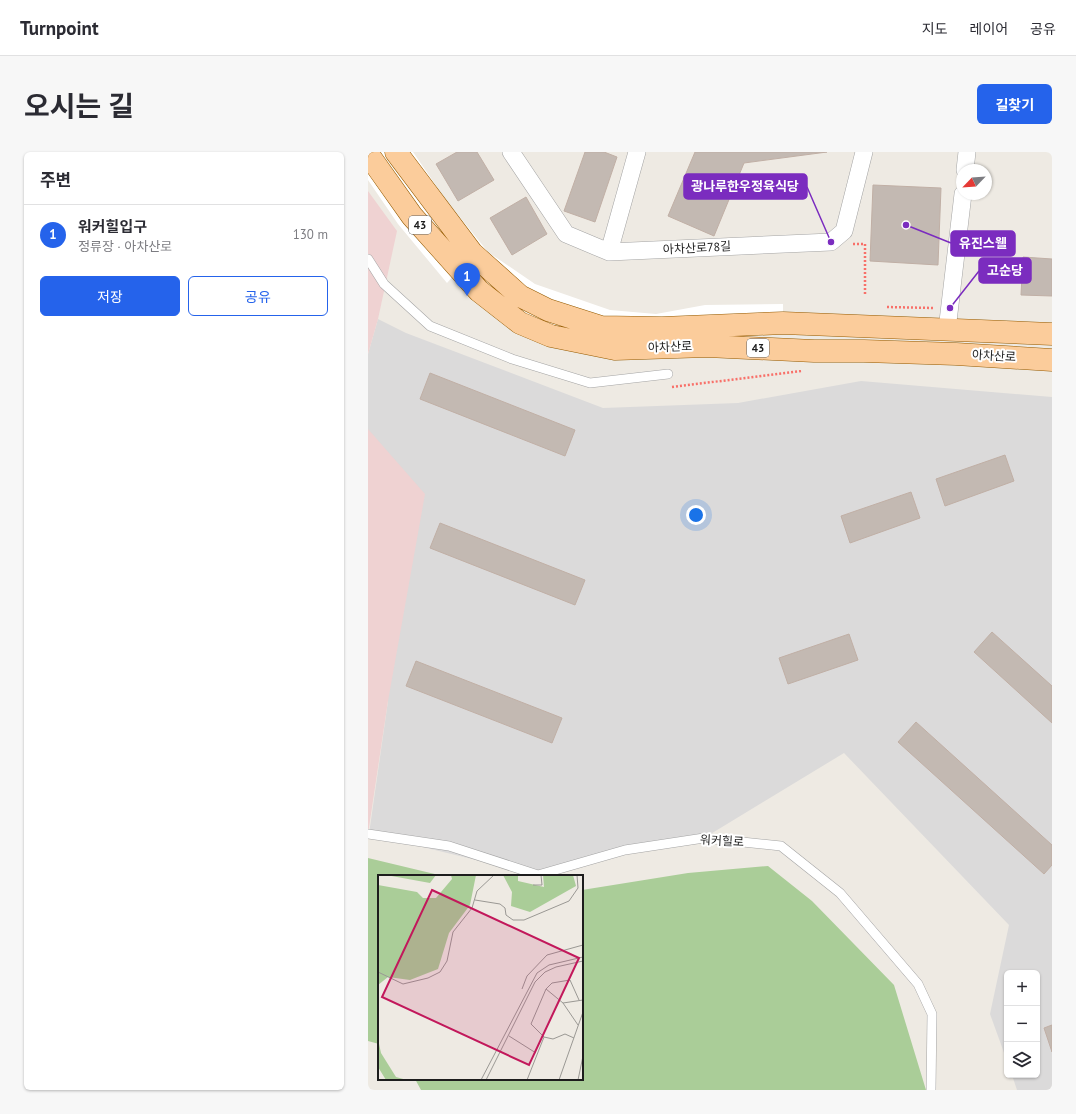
<!DOCTYPE html>
<html lang="ko">
<head>
<meta charset="utf-8">
<style>
  :root { --surface:#fff; --page:#f7f7f7; --text:#2b2b33; --muted:#7c7c81; --line:#e1e1e2; --accent:#2563eb }
  body { margin:0; font-family:"PT Sans","Noto Sans KR",sans-serif; background:var(--page); color:var(--text) }
  .controls { position:absolute; right:12px; bottom:12px; display:grid; overflow:hidden; border-radius:6px; box-shadow:0 1px 3px #0004 }
  .controls button { width:36px; height:36px; display:grid; place-items:center; padding:0; border:0; border-bottom:1px solid var(--line); background:var(--surface); color:var(--text); font:20px sans-serif }
  .compass { position:absolute; left:588px; top:12px; width:36px; height:36px; border-radius:50%; background:var(--surface); box-shadow:0 1px 3px #0004; rotate:245deg }
  .you { position:absolute; left:328px; top:363px; width:14px; height:14px; margin:-10px; border:3px solid #fff; border-radius:50%; background:#1a73e8; box-shadow:0 0 0 6px #1a73e833 }
  .badge { display:grid; place-items:center; width:26px; height:26px; border-radius:50%; background:var(--accent); color:#fff; font-size:13px; font-weight:700 }
  .pin { position:absolute; translate:-50% -33px; filter:drop-shadow(0 1px 2px #0008) }
  .pin::after { content:''; position:absolute; top:21px; width:14px; height:12px; background:inherit; clip-path:polygon(0 0,100% 0,50% 100%) }
  .list { margin:0; padding:0; list-style:none }
  h2 { display:flex; justify-content:space-between; align-items:center; height:52px; margin:0; padding:0 16px; font-size:17px }
  h2 small { font-size:13px; font-weight:400; color:var(--muted) }
  .list li { display:grid; grid-template-columns:26px 1fr auto; gap:12px; align-items:center; box-sizing:border-box; height:60px; padding:0 16px; border-top:1px solid var(--line) }
  .list b { display:block; font-size:15px; white-space:nowrap }
  .list p { margin:0; font-size:13px; white-space:nowrap; color:var(--muted) }
  .list em { font-size:13px; font-style:normal; color:var(--muted) }
  .actions { display:flex; gap:8px; padding:12px 16px }
  .actions a { flex:1; padding:9px 0; border:1px solid var(--accent); border-radius:6px; text-align:center; font-size:14px; color:var(--accent) }
  .actions .main { background:var(--accent); color:#fff }
  .icon { flex:none; width:22px; height:22px; fill:none; stroke:currentColor; stroke-width:2; stroke-linecap:round; stroke-linejoin:round }
  .map { position:relative; flex:none; width:684px; height:938px; overflow:hidden; border-radius:6px }
  header { display:flex; align-items:center; gap:24px; box-sizing:border-box; height:56px; padding:0 20px; background:var(--surface); border-bottom:1px solid var(--line) }
  header strong { font-size:19px }
  nav { display:flex; gap:22px; margin-inline-start:auto; font-size:14px }
  .intro { display:flex; align-items:center; justify-content:space-between; box-sizing:border-box; height:96px; padding:0 24px }
  h1 { margin:0; font-size:28px }
  .button { padding:10px 18px; border-radius:6px; background:var(--accent); color:#fff; font-size:14px; font-weight:700 }
  main { display:flex; gap:24px; padding:0 24px }
  aside { flex:1; background:var(--surface); border-radius:6px; box-shadow:0 1px 3px #0004 }
  .map>svg:first-child { display:block }
  .residential { fill:#dbdada }
  .commercial { fill:#efd2d2 }
  .forest { fill:#aacd98 }
  .pier { fill:#fff }
  .building { fill:#c3b9b2; stroke:#c0afa5 }
  .lines { fill:none; stroke-linecap:round; stroke-linejoin:round }
  .service-casing { stroke:#a4a4a4; stroke-width:10 }
  .minor-casing { stroke:#a4a4a4; stroke-width:18 }
  .primary-casing { stroke:#955b01; stroke-width:23 }
  .path { stroke:#f87069; stroke-width:2.5; stroke-dasharray:2 2; stroke-linecap:butt }
  .service { stroke:#fff; stroke-width:9 }
  .minor { stroke:#fff; stroke-width:17 }
  .primary { stroke:#fbcc9b; stroke-width:22 }
  .labels { text-anchor:middle; stroke-width:4; stroke-linejoin:round; paint-order:stroke }
  .shield { fill:#fff; stroke:#616161; stroke-width:1 }
  .shield-label { font-size:11px; font-weight:bold; fill:#1d1d1d }
  .street-label { font-size:12px; fill:#1d1d1d; stroke:#fff }
  .inset-road { fill:none; stroke:#9a9894; stroke-width:1 }
  .view { fill:#c2185b; fill-opacity:0.15; stroke:#c2185b; stroke-width:2 }
  .inset-edge { fill:none; stroke:#1d1d1d; stroke-width:2 }
  .leader { fill:none; stroke:#7b2cbf; stroke-width:1.5 }
  .callout-dot { fill:#7b2cbf; stroke:#fff; stroke-width:1.5 }
  .callout { fill:#7b2cbf; stroke:#7b2cbf; stroke-width:1.5 }
  .callout-label { font-size:13px; text-anchor:middle; font-weight:bold; fill:#fff }
</style>
</head>
<body>
<header>
<strong>Turnpoint</strong>
<nav><a>지도</a><a>레이어</a><a>공유</a></nav>
</header>
<div class="intro"><h1>오시는 길</h1><a class="button">길찾기</a></div>
<main>
<aside>
<h2>주변<small></small></h2>
<ul class="list">
<li><span class="badge">1</span><div><b>워커힐입구</b><p>정류장 · 아차산로</p></div><em>130 m</em></li>
</ul>
<div class="actions"><a class="main">저장</a><a>공유</a></div>
</aside>
<div class="map">
<svg width="684" height="938" viewBox="0 0 684 938">
  <rect width="100%" height="100%" fill="#eeeae3"/>
  <!-- residential -->
  <path class="residential" d="M10 167 38 181 235 256 370 251 493 229 684 245V938H649L644 923H669V821H639V909L622 862 641 773 476 601 336 686 257 698 170 723 1 682 20 549 0 282V202Z"/>
  <!-- commercial -->
  <path class="commercial" d="M0 39 29 79 10 167 0 202Z
    M0 277 57 342 20 549 0 682Z"/>
  <!-- forest -->
  <path class="forest" d="M0 706 75 724H11V892L0 889Z
    M400 714 444 749 526 833 558 938H53L47 927H214V738L320 721Z"/>
  <!-- pier -->
  <path class="pier" d="M0 0H45L78 48 120 100 167 132 242 158 288 162 337 153 415 152V181L241 185 149 165 87 122 79 131 30 72 0 28Z"/>
  <!-- building -->
  <path class="building" d="M89 0H109L126 28 90 49 68 12Z
    M217 0H236L249 5 227 70 196 59Z
    M327 0H459L376 11 346 84 300 64Z
    M505 33 573 36 570 113 502 109Z
    M158 45 179 82 144 103 122 66Z
    M655 105 684 107V144L653 143Z
    M62 221 207 278 197 304 52 247Z
    M637 303 646 329 577 354 568 327Z
    M543 340 552 366 482 391 473 364Z
    M72 371 217 428 207 453 62 396Z
    M624 480 684 534V571L606 500Z
    M481 482 490 508 420 532 411 506Z
    M48 509 194 566 184 591 38 534Z
    M548 570 684 693V713L676 722 530 590Z
    M684 873V900L676 876Z"/>
  <g class="lines">
    <!-- service casing -->
    <g class="service-casing">
      <path id="service" d="M0 107 16 132 62 174 144 207 222 231 300 222
        M0 682 81 694 170 723 257 698 336 686 413 694 472 741 550 832 564 862 563 938"/>
    </g>
    <!-- minor casing -->
    <g class="minor-casing">
      <path id="minor" d="M143 0 198 82 241 100 463 90 476 79 496 0
        M597 18 599 0
        M241 100 269 0
        M579 178 595 42"/>
    </g>
    <!-- primary casing -->
    <g class="primary-casing">
      <path id="primary" d="M28 0 104 101 152 144 180 158 233 175 294 176 415 171 684 182
        M0 2 44 64 111 139 152 171 183 184 247 197 339 194 446 199H496L588 202 684 208"/>
    </g>
    <!-- path -->
    <path class="path" d="M485 92H497V144
      M519 155 566 156
      M304 235 434 219"/>
    <!-- service -->
    <use href="#service" class="service"/>
    <!-- minor -->
    <use href="#minor" class="minor"/>
    <!-- primary -->
    <use href="#primary" class="primary"/>
  </g>
  <g class="labels">
    <!-- shield labels -->
    <g class="shield">
      <rect x="41" y="64" width="22" height="18" rx="3"/>
      <rect x="379" y="187" width="22" height="18" rx="3"/>
    </g>
    <g class="shield-label">
      <text x="52" y="77">43</text>
      <text x="390" y="200">43</text>
    </g>
    <!-- street labels -->
    <g class="street-label">
      <text transform="translate(329 96) rotate(-3)" y="4">아차산로78길</text>
      <text transform="translate(302 195) rotate(-2)" y="4">아차산로</text>
      <text transform="translate(626 204) rotate(3)" y="4">아차산로</text>
      <text transform="translate(354 689) rotate(3)" y="4">워커힐로</text>
    </g>
  </g>
  <!-- overview -->
  <g transform="translate(10 723)">
    <rect width="205" height="205" fill="#eeeae3"/>
    <path d="M8 0H58L52 8ZM73 0H98L92 30 71 58 60 94 32 105 10 102 0 110V10L39 17 45 23H58L74 4ZM125 0H140V6L166 12 165 0H195L198 11 152 37 133 31 134 17ZM0 164 3 178 18 202 29 205H8L0 192Z" fill="#aacd98"/>
    <path class="inset-road" d="M155 10H164L163 0M97 25 122 29 127 33 128 40 135 45H146L191 26 200 13 199 0M0 97 25 109 50 103 62 97 69 86 75 57 94 33 99 16 116 0M144 114 149 101 169 80 205 70M168 114 185 128 200 150M185 128 205 125M131 161 158 178M196 163 187 159 175 164 166 162 153 149 168 114 174 108 192 105 201 125M103 205 159 98 171 90 205 82M108 205 157 107 167 97 178 92 205 86M149 205 166 162M181 205 205 137M200 205 205 181"/>
    <path class="view" d="M54 15 201 83 151 190 4 122Z"/>
    <rect width="205" height="205" class="inset-edge"/>
  </g>
  <!-- callouts -->
  <path class="leader" d="M463 90L439 35M538 73L583 91M582 156L611 119"/>
  <g class="callout-dot">
    <circle cx="463" cy="90" r="4"/>
    <circle cx="538" cy="73" r="4"/>
    <circle cx="582" cy="156" r="4"/>
  </g>
  <g class="callout">
    <rect x="316" y="22" width="123" height="25" rx="4"/>
    <rect x="583" y="79" width="64" height="25" rx="4"/>
    <rect x="611" y="106" width="52" height="25" rx="4"/>
  </g>
  <g class="callout-label">
    <text x="377" y="39">광나루한우정육식당</text>
    <text x="615" y="96">유진스웰</text>
    <text x="637" y="123">고순당</text>
  </g>
</svg>
<div class="controls">
<button>+</button>
<button>−</button>
<button><svg class="icon" aria-label="layers" viewBox="0 0 24 24"><path d="M12 4l9 5-9 5-9-5zM3 14l9 5 9-5"/></svg></button>
</div>
<svg class="compass" viewBox="-18 -18 36 36"><path d="M0-13l5 13h-10z" fill="#e53935"/><path d="M0 13l5-13h-10z" fill="#7c7c81"/></svg>
<div class="you"></div>
<div class="pin badge" style="left:99px;top:144px">1</div>
</div>
</main>
</body>
</html>
